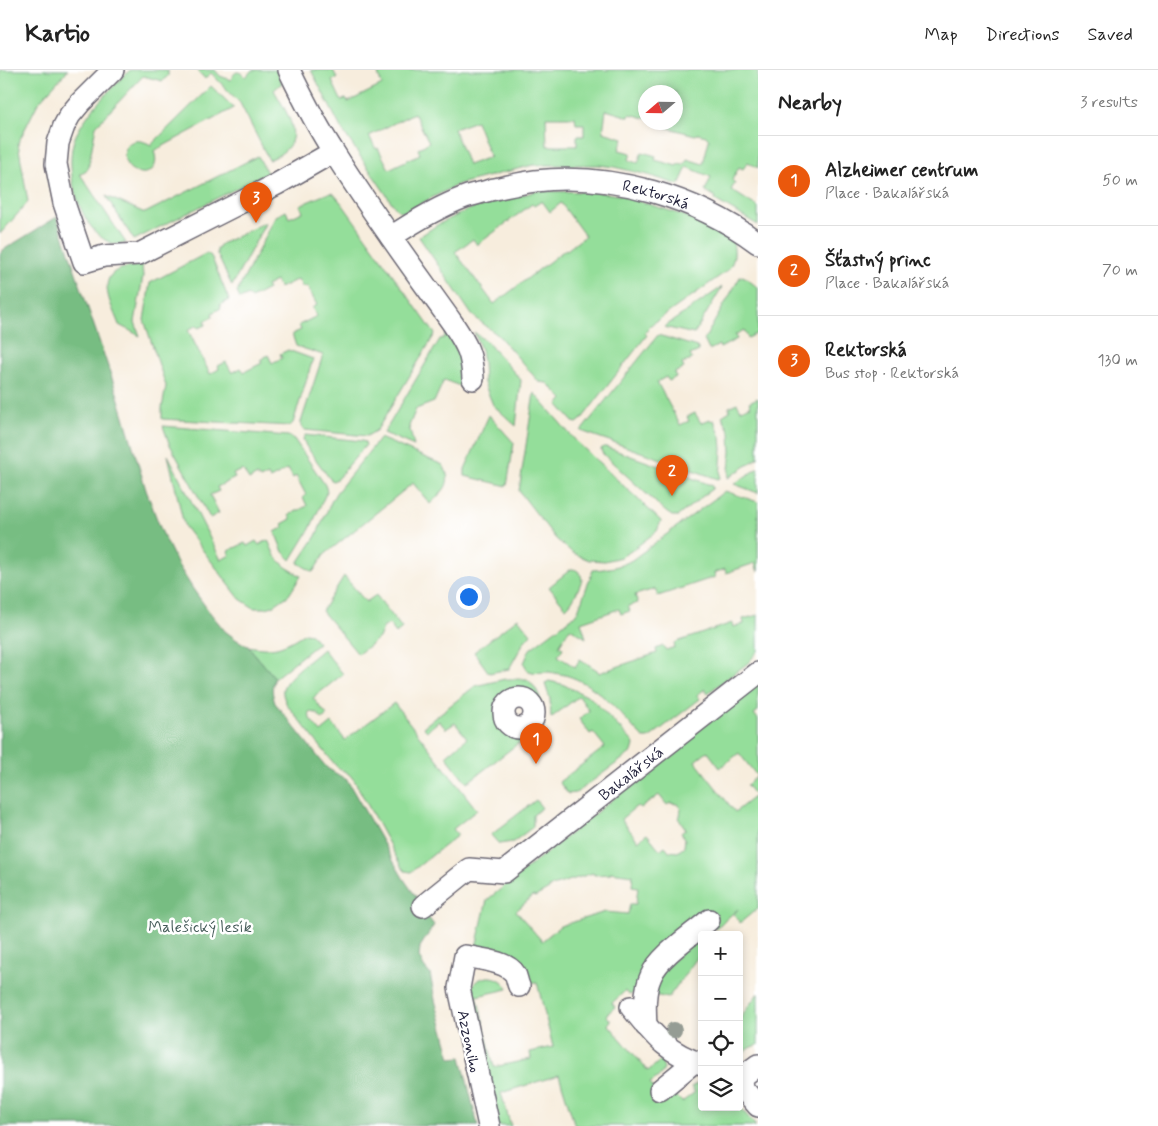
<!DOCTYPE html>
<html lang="en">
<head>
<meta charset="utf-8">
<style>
  :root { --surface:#fff; --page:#f2f2f2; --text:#222; --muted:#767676; --line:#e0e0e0; --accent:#ea580c }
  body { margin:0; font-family:Mynerve,sans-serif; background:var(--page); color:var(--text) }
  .controls { position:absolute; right:15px; bottom:15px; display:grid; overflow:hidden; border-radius:5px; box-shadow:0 2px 8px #0003 }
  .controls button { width:45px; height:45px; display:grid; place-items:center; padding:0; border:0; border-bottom:1px solid var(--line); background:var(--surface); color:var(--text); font:25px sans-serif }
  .compass { position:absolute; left:638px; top:15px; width:45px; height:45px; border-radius:50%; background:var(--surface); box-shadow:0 2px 8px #0003; rotate:250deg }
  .you { position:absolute; left:468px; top:526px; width:18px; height:18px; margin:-12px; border:4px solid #fff; border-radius:50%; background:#1a73e8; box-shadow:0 0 0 8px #1a73e833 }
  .badge { display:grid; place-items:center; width:32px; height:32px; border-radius:50%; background:var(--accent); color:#fff; font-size:16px; font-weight:700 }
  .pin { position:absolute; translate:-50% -41px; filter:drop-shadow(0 1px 2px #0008) }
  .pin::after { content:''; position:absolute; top:26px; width:18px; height:15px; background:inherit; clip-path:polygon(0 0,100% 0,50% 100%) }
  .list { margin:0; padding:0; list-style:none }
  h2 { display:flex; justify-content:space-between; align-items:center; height:65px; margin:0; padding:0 20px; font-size:21px }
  h2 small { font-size:16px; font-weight:400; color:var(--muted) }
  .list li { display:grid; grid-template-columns:32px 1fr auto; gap:15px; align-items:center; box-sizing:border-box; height:90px; padding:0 20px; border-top:1px solid var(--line) }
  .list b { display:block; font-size:19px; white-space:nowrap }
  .list p { margin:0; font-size:16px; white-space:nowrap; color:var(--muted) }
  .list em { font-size:16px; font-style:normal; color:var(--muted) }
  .icon { flex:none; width:28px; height:28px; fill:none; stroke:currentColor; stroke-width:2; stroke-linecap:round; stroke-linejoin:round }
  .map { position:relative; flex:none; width:758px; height:1056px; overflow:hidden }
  header { display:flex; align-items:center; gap:30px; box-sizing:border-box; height:70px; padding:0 25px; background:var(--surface); border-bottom:1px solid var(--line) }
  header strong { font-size:24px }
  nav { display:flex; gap:28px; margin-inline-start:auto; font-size:18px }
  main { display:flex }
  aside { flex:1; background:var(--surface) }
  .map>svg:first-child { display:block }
  .green { fill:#94de9a; stroke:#5b806a; fill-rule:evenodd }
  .forest { fill:#77bd82; stroke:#4c705e }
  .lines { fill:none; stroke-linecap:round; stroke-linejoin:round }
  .minor-casing { stroke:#6d6974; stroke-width:24 }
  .minor { stroke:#fff; stroke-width:21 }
  .tree { fill:#959c94 }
  .labels { text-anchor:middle; stroke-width:5; stroke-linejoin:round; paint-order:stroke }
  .street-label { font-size:16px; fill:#22223b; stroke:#fff }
  .park-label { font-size:16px; fill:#445a58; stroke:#fff }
</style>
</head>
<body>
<header>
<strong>Kartio</strong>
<nav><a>Map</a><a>Directions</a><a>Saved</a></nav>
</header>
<main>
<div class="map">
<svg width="758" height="1056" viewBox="0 0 758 1056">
  <rect width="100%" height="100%" fill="#fff"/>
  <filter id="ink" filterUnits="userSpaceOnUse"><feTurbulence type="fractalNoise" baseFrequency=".02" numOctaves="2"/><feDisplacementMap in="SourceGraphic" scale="10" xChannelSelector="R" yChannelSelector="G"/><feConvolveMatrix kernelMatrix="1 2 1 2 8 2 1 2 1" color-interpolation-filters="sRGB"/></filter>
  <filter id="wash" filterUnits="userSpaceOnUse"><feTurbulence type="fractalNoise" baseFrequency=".0096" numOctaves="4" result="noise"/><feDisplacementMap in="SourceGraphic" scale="20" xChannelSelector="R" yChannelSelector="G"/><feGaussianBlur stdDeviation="1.12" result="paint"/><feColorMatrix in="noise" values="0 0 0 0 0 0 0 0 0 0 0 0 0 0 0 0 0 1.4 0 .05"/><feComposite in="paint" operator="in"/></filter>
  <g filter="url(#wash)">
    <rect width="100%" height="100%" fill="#f7eddd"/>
    <!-- green -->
    <path class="green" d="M0 0H68L38 33 18 73 28 132 0 164Z
      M130 0H168V6L162 11 143 6 96 56 88 99 80 104 126 173C121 174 116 175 111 173 78 160 62 94 76 65 89 39 110 20 130 0Z
      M197 0H215L220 6 231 10C235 0 238 0 246 7L252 0H276L282 13 274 20C284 39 305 65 283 82 279 85 274 88 269 90L240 33 211 3 205 9Z
      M311 0H333L337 8 332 11 341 30 346 29 348 32 382 15 378 4 385 0H758V98L748 92 743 99 739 97 732 110 735 113 731 120 758 137V155L715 130 716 127 705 121 711 107 687 97 679 115 648 105 614 97 599 95H533L459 114 404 142C400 142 397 140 394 136L341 58ZM646 22H676V52L667 53 665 57 695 65 698 64 706 66 709 70 703 94 687 89 684 95 678 94 677 96 655 90 656 86 642 82 638 93 629 90 631 83 619 80 623 68 603 62 606 40 629 47 630 44 645 48ZM414 43 429 72 418 79 420 84 389 99 378 78 376 79 369 66ZM546 47H575L576 54H584V66H577V76H547ZM476 51 490 87 468 95 454 59Z
      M211 16 234 38 154 81C165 113 119 108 125 81 126 77 128 73 132 72 138 69 146 72 151 75Z
      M258 86 267 103 134 170 106 126 145 143Z
      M537 121 595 122 620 125 686 146 732 167C735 180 736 191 727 201L651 255 645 263 647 265 581 350 577 353 573 352 558 335 563 329 547 313 539 312 499 266 472 245 419 167 437 155 470 139ZM542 131 550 142 561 133 585 166 567 180 566 179 494 234 455 182 473 169 477 175 532 134 534 136Z
      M331 123 334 124 343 135 435 264 377 360 367 366 305 360 301 357V352L323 285 296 276 292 264 301 260 299 255 317 246 312 238 317 235 307 216 303 218 298 209 280 218 276 211 266 216 268 219 251 228 248 225 240 229 237 222 276 146 286 141 289 148 303 142 300 135 326 124Z
      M266 152 232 216 217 184V179L221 174Z
      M207 183 211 186 229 230 220 235 221 238 212 243 213 246 205 251 206 255 199 258 197 255 188 260 210 304 219 299 218 296 226 292 232 303 241 298 244 302 262 293 260 290 268 285 272 293 282 288 280 284 288 280 313 289 293 353 290 356 162 349V338L166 316 144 250 150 213Z
      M142 195 143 206 135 252 140 266 119 255C113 238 96 210 118 200 125 197 134 197 142 195Z
      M742 206 745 207 758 218V263L748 268 744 260 735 265 737 269 720 278 719 275 709 280 704 270 740 207Z
      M722 217 694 264 664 257Z
      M474 262 487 272 521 310 516 356 493 335 484 313 483 292 481 280Z
      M446 263C454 274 464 290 463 304 463 308 461 312 460 316L444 310 434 332 416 339 409 356 414 376 384 363 440 269 444 268Z
      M658 265 694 276 697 277 699 281 690 285 692 289 682 294 684 298 674 303 676 307 669 311 666 307 657 312 680 355 689 351 687 347 695 343 701 353 710 349 711 351 714 350 721 367 722 379 720 408 718 409 581 361Z
      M534 323 576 371 661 451 657 461 631 481 621 487 605 491 589 490 573 483 556 469 519 421Z
      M758 328V388L728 408 731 382 730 362 722 346 730 341 729 337 737 333 741 340 751 336 749 332Z
      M489 345 514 373 507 416 465 406V399Z
      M163 356 288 366 294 369 325 415 327 421 310 459 291 490 283 482 275 462 284 457 282 454 291 449 289 445 307 436 303 427 306 425 296 406 293 408 288 399 270 409 268 405 260 409 257 405 249 410 243 400 233 404 235 408 217 417 219 421 210 425 219 443 210 448 169 373Z
      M305 365 362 371 365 372 366 375 337 409 333 411 330 409 306 376 303 369Z
      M380 368 443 395C454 414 443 421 430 434L413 413 324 485 313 502 298 493 316 466 332 430 336 423Z
      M603 377H606L711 415 713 418 678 446H672L666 442 602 383 601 379Z
      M168 385 221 490 230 485 228 481 245 473 247 476 256 471 259 475 268 470 275 486 286 497 301 506 289 525 273 536 266 538H254L240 529 185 457 183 451Z
      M758 398V423L734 414Z
      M725 421 758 432V502L755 493 726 503 725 499 714 503 715 507 658 526 655 519 635 525 638 533 628 536 630 541 621 544 619 539 581 552 586 568 570 558 559 576 563 578 558 586 575 597 580 589 597 600 599 603 657 583 656 579 663 576 666 580 675 577 674 573 732 553 733 557 744 554 743 549 758 545V581L748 593 708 623 705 619 697 625 700 629 649 668H644L640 665C618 641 597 614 565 605 560 604 554 603 549 602 541 602 534 604 527 600L524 593 530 579 574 546 578 541 593 500C607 499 620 497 632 490Z
      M571 499C578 499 581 503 582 510 578 519 574 531 566 538L549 517Z
      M344 506 366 532 376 525 402 558 396 563 389 554 383 558 379 568 358 584 322 541Z
      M518 548 531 564 524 572 509 599 489 603 474 582Z
      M305 563 311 564 318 573 275 608 248 576C274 581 283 577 305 563Z
      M323 579 343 604 313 628 327 645 322 649 317 643 309 642 310 649 321 662 332 653 345 670 394 633 477 740 453 759 458 765 411 802 405 801 401 796 354 710 349 704 337 697 287 635C285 630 282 625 283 619 285 608 313 588 323 579Z
      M505 609H527C537 617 546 634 539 647 539 648 534 652 533 653L538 658 467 713 446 686 467 668 455 653 446 659 439 651 427 661 423 657 475 616ZM515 628C542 625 537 664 515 658 511 657 508 654 506 651 500 642 506 632 515 628Z
      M549 611 562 614 591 628 633 672 634 675 632 682 576 723 568 724 559 712 605 677 593 662 590 664 579 649 589 641 579 626 551 648 550 629 545 614 547 612Z
      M758 613V641L754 644 758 649V838L740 853 734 844 738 839 715 859 705 846 642 924 634 923 629 925 625 921 612 933 615 937 606 945 611 951 608 954 648 1001 661 990 664 999C661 1006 656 1009 650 1013L666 1032 675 1025 682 1032 695 1022 691 1017 702 1011V1037H739V1036L756 1056H575L559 1005 501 1023 511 1056H497L469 926C470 922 471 917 474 914 484 903 501 905 508 919L477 926 494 997 531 989 530 982 553 977 537 912 529 913C520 880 506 883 476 877L487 830ZM707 681 720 698 739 683 757 706 747 715 755 726 735 742 695 691ZM659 725 667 735 670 733 677 734 681 739 680 746 678 748 686 759 681 763 685 768 684 777 678 782 669 781 665 776 660 780 647 764 638 771 621 749 637 736 641 738ZM610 802 633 805 632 816 638 817 636 834H630L628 844 605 842 560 856 542 871 516 841 533 826 535 827 549 819V817L593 803 594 805 610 804Z
      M536 730 542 738 533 745V757L513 772 499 774 491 765Z
      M698 867 702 871V881L668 928 654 925 662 901Z
      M758 923V975L751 977 739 985V950Z"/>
    <!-- forest -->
    <path class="forest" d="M57 147 117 323 146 420 161 460 178 495 193 519 208 540 225 561 237 570 248 576 275 608C271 617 272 624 275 633L327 698 347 710 403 808 417 828 415 830 434 855 420 877 419 887 424 897 430 904 431 909 435 930 451 988 461 987 478 1056H0V184L3 180Z"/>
  </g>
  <g filter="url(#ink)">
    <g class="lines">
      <!-- minor casing -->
      <g class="minor-casing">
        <g id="minor">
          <path d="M113 0 80 33 70 45 64 56 58 73 56 94 64 133 84 192 104 186 139 184 277 114 333 82"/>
          <path d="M289 0C303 29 318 58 335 84 372 143 413 198 453 254 467 275 472 284 473 309"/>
          <path id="s1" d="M391 167C412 153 441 136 465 127 473 124 482 123 490 120 505 117 520 113 535 111 612 102 696 127 758 173"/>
          <circle cx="519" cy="643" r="15"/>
          <path id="s2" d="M423 836 469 799 504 802 758 603"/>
          <path d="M631 937C654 965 665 982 702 994"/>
          <path d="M646 956C645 940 644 921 651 906 659 886 692 865 709 850"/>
          <path d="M739 1009 758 995"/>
          <path d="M739 1014 758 1036"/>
          <path d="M660 1020 694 992"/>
          <path d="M489 1056 459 918 465 886C480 889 507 891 515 904 517 907 517 912 519 916"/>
        </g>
      </g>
      <!-- minor -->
      <use href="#minor" class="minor"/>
    </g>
    <!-- trees -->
    <circle class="tree" cx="674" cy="960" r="8"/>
  </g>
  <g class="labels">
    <!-- street labels -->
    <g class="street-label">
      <text dy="6" stroke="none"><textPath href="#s1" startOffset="279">Rektorská</textPath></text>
      <text dy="6" stroke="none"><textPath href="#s2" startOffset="255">Bakalářská</textPath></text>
      <text transform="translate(470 971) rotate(78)" y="6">Azzoniho</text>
    </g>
    <!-- park labels -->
    <g class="park-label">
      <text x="200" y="862">Malešický lesík</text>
    </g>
  </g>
</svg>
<div class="controls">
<button>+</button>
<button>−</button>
<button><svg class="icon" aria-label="locate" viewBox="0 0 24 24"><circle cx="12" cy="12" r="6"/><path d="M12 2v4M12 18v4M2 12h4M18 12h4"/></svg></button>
<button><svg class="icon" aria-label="layers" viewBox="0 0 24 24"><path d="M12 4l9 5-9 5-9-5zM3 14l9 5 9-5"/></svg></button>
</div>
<svg class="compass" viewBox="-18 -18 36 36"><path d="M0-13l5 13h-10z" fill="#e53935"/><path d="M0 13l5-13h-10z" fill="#767676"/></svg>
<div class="you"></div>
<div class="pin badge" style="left:536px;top:694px">1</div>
<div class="pin badge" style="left:672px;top:426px">2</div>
<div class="pin badge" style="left:256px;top:153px">3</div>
</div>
<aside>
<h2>Nearby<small>3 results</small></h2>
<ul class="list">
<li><span class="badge">1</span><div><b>Alzheimer centrum</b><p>Place · Bakalářská</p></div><em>50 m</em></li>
<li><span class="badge">2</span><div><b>Šťastný princ</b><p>Place · Bakalářská</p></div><em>70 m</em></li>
<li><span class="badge">3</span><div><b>Rektorská</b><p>Bus stop · Rektorská</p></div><em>130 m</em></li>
</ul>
</aside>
</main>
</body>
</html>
